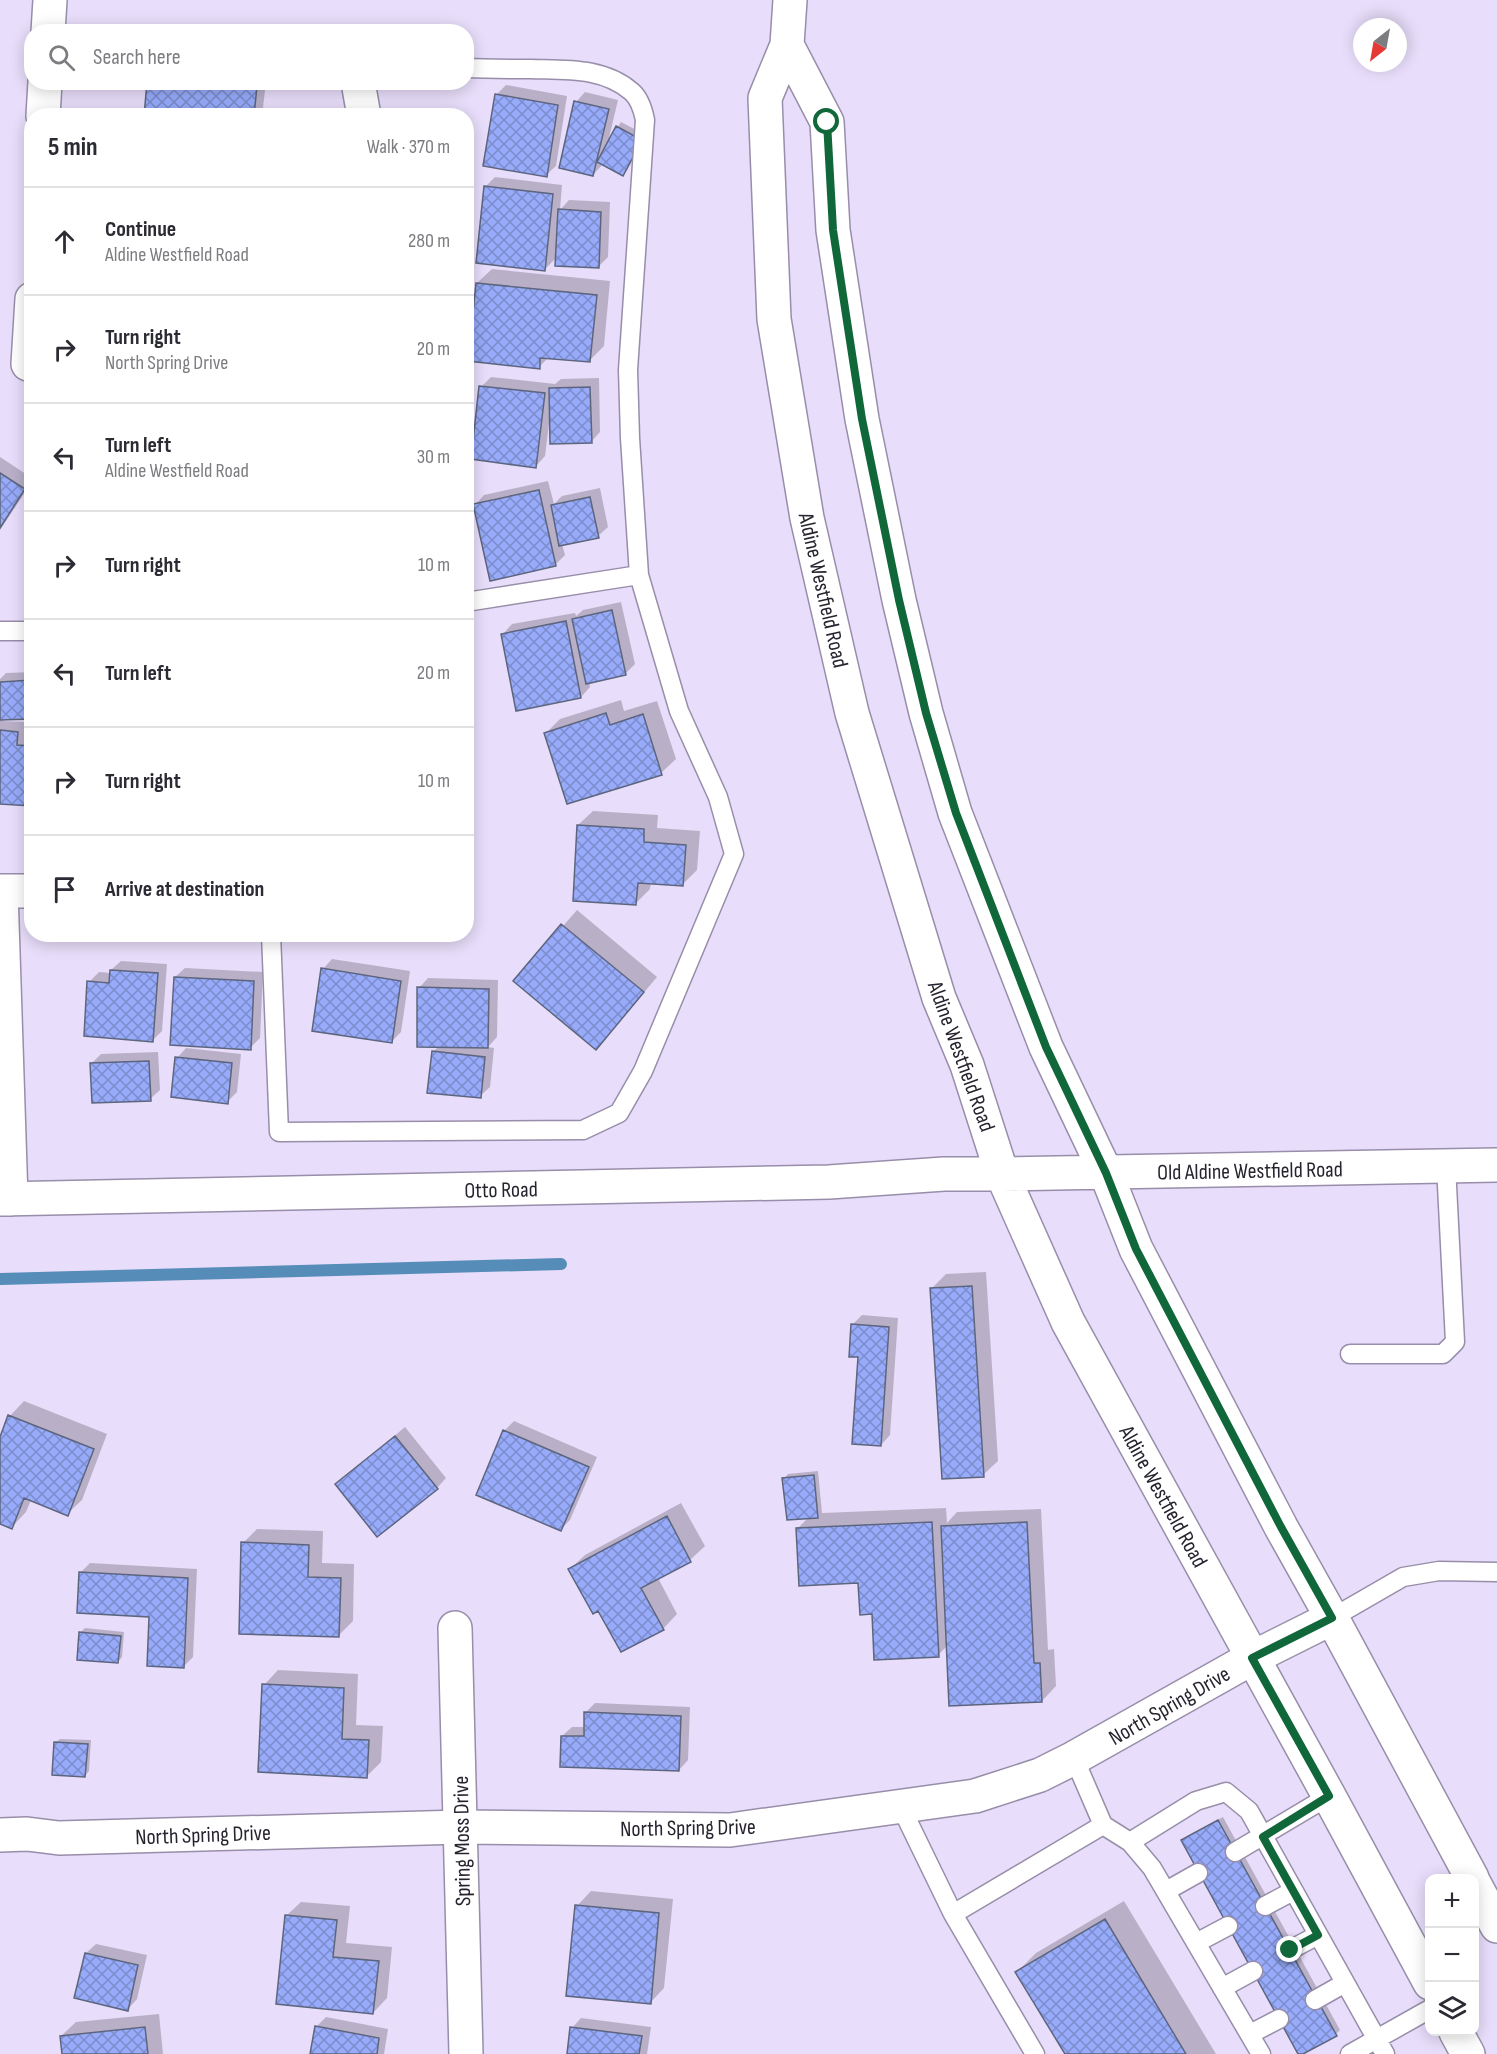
<!DOCTYPE html>
<html lang="en">
<head>
<meta charset="utf-8">
<style>
  :root { --surface:#fff; --page:#f7f7f7; --text:#2b2b33; --muted:#7c7c81; --line:#e1e1e2 }
  body { margin:0; font-family:"Sofia Sans Condensed",sans-serif; background:var(--page); color:var(--text) }
  .controls { position:absolute; right:18px; bottom:18px; display:grid; overflow:hidden; border-radius:12px; box-shadow:0 3px 15px #0003 }
  .controls button { width:54px; height:54px; display:grid; place-items:center; padding:0; border:0; border-bottom:2px solid var(--line); background:var(--surface); color:var(--text); font:30px sans-serif }
  .compass { position:absolute; left:1353px; top:18px; width:54px; height:54px; border-radius:50%; background:var(--surface); box-shadow:0 3px 15px #0003; rotate:211deg }
  .stop { position:absolute; width:18px; height:18px; margin:-14px; border:4px solid #106739; border-radius:50%; background:#fff }
  .stop.end { background:#106739; border-color:#fff; box-shadow:0 2px 6px #0008 }
  .list { margin:0; padding:0; list-style:none }
  h2 { display:flex; justify-content:space-between; align-items:center; height:78px; margin:0; padding:0 24px; font-size:26px }
  h2 small { font-size:20px; font-weight:400; color:var(--muted) }
  .list li { display:grid; grid-template-columns:39px 1fr auto; gap:18px; align-items:center; box-sizing:border-box; height:108px; padding:0 24px; border-top:2px solid var(--line) }
  .list b { display:block; font-size:22px; white-space:nowrap }
  .list p { margin:0; font-size:20px; white-space:nowrap; color:var(--muted) }
  .list em { font-size:20px; font-style:normal; color:var(--muted) }
  .icon { flex:none; width:33px; height:33px; fill:none; stroke:currentColor; stroke-width:2; stroke-linecap:round; stroke-linejoin:round }
  .map { position:relative; flex:none; width:1497px; height:2054px; overflow:hidden }
  .search { position:absolute; background:var(--surface); box-shadow:0 3px 15px #0003; left:24px; top:24px; width:450px; height:66px; display:flex; align-items:center; gap:15px; box-sizing:border-box; padding:0 21px; border-radius:24px; color:var(--muted); font-size:22px }
  .panel { position:absolute; background:var(--surface); box-shadow:0 3px 15px #0003; left:24px; top:108px; width:450px; height:834px; border-radius:24px }
  .map>svg:first-child { display:block }
  .shadow { fill:#0003 }
  .lines { fill:none; stroke-linecap:round; stroke-linejoin:round }
  .stream { stroke:#558cb8; stroke-width:12 }
  .building { fill:url(#building-cross-hatch); stroke:#5d657e; stroke-width:1.5 }
  .lane-casing { stroke:#988ea9; stroke-width:21 }
  .street-casing { stroke:#988ea9; stroke-width:36 }
  .secondary-casing { stroke:#988ea9; stroke-width:36 }
  .lane { stroke:#fff; stroke-width:18 }
  .street { stroke:#fff; stroke-width:33 }
  .secondary { stroke:#fff; stroke-width:33 }
  .route { stroke:#106739; stroke-width:8 }
  .labels { text-anchor:middle; stroke-width:4.5; stroke-linejoin:round; paint-order:stroke }
  .street-label { font-size:22px; fill:#28242f; stroke:#fff }
</style>
</head>
<body>
<div class="map">
<svg width="1497" height="2054" viewBox="0 0 1497 2054">
  <defs>
    <pattern id="building-cross-hatch" width="8" height="8" patternUnits="userSpaceOnUse" patternTransform="scale(1.5)"><rect width="8" height="8" fill="#97abfa"/><path d="M0 0l8 8M0 8l8-8" fill="none" stroke="#7b8bcb"/></pattern>
  </defs>
  <rect width="100%" height="100%" fill="#e8ddfa"/>
  <!-- shadow -->
  <path class="shadow" d="M149 82H266L262 116H157Z
    M506 85 567 96 556 166 546 175 496 95Z
    M585 92 618 100 608 142 621 122 646 135 627 170 623 174 603 164 593 175 576 102Z
    M495 177 562 185 560 210 569 200 610 202 608 257 598 267 557 257 545 269 485 187Z
    M492 269 610 281 604 346 589 361 549 357 539 367 477 283Z
    M491 377 555 384 561 379 599 378 600 432 591 442 549 424 545 456 536 466 481 387Z
    M0 457 32 478V482L0 530Z
    M548 481 554 504 562 496 600 488 608 527 598 536 562 544 565 555 555 565 475 505 484 495Z
    M621 602 635 664 626 673 589 681 590 687 581 697 503 634 512 624 575 613 576 616 583 610Z
    M32 672V718L3 719V721L27 722 26 736H32V804L0 802V679L6 673Z
    M621 700 624 711 657 701 676 759 661 773 546 733 560 719Z
    M593 811 658 815 657 828 700 831 697 870 683 884 651 882 650 889 636 903 578 825Z
    M577 910 657 977 610 1033 515 981Z
    M332 959 410 971 401 1032 391 1042 323 969Z
    M121 961 167 964 162 1031 152 1041 89 982 99 972 111 973V970Z
    M185 968 263 972 260 1038 250 1048 175 977Z
    M428 978 498 980 497 1037 488 1047 494 1048 490 1087 480 1096 433 1052 439 1046 419 988Z
    M186 1048 241 1054 237 1092 227 1102 177 1058Z
    M158 1052 160 1090 150 1099 92 1063 101 1054Z
    M986 1272 998 1461 983 1475 931 1289 946 1274Z
    M862 1315 898 1318 890 1435 881 1445 852 1325Z
    M24 1401 107 1434 82 1500 67 1514 31 1500 26 1512 12 1527 0 1522V1441L10 1416Z
    M514 1421 597 1457 570 1520 561 1529 504 1431Z
    M405 1427 446 1478 437 1488 337 1484Z
    M818 1471 822 1513 946 1508 947 1523 957 1512 1041 1509 1048 1650 1054 1649 1056 1686 1042 1701 948 1645 938 1655 874 1612 860 1582 798 1528 809 1517 784 1479 788 1474Z
    M681 1503 705 1546 690 1560 658 1578 677 1614 663 1629 599 1609 570 1569 585 1555Z
    M257 1529 323 1531 322 1563 354 1564 353 1621 338 1636 243 1543Z
    M90 1563 197 1569 193 1657 184 1666 151 1616 80 1573Z
    M85 1628 124 1632 122 1657 118 1662 80 1633Z
    M278 1670 358 1674 356 1725 383 1726 381 1762 367 1776 264 1685Z
    M595 1703 690 1707 688 1760 679 1770 562 1736 572 1727H585V1713Z
    M60 1739 91 1740 89 1771 85 1776 55 1743Z
    M1223 1817 1340 2030 1336 2034 1300 2054 1183 1840 1187 1836Z
    M591 1891 673 1899 664 1988 650 2003 577 1906Z
    M1124 1901 1216 2054H1066L1017 1972 1036 1953Z
    M301 1902 350 1906 346 1943 392 1947 387 1998 373 2013 286 1916Z
    M96 1944 147 1955 137 1999 128 2009 86 1953Z
    M159 2014 163 2054H63L61 2036 76 2022Z
    M326 2017 388 2029 384 2054H311L316 2027Z
    M581 2018 651 2027 647 2054H569L572 2028Z"/>
  <g class="lines">
    <!-- stream -->
    <path class="stream" d="M0 1279 561 1264"/>
  </g>
  <!-- building -->
  <path class="building" d="M147 82H225L257 86 254 116H144Z
    M495 94 558 105 547 177 483 166Z
    M574 101 609 109 593 176 559 168Z
    M616 126 642 140 623 176 597 162Z
    M484 186 553 194 545 271 476 263Z
    M558 209 601 212 599 268 555 266Z
    M476 283 597 295 590 362 540 358V369L468 361Z
    M479 386 545 393 536 468 471 459Z
    M590 387 592 443 550 444 549 388Z
    M0 473 25 489 0 528Z
    M539 490 556 566 490 581 473 504Z
    M590 497 599 538 559 546 551 505Z
    M612 610 626 675 586 684 572 619Z
    M566 621 581 698 516 711 501 634Z
    M32 680V719L0 720V682Z
    M606 713 610 725 643 714 662 775 567 804 544 733Z
    M0 730 18 732 17 745 32 746V806L0 804Z
    M577 825 644 829V842L686 845 683 886 638 883 636 905 573 901Z
    M561 924 644 992 596 1050 513 981Z
    M321 968 401 981 392 1043 312 1031Z
    M110 970 158 973 153 1042 84 1036 87 981 109 983Z
    M174 977 254 981 251 1050 170 1045Z
    M417 987 489 989 488 1048 417 1047Z
    M432 1051 485 1057 481 1098 427 1093Z
    M175 1057 232 1063 228 1104 171 1097Z
    M149 1061 151 1101 92 1103 90 1063Z
    M972 1286 984 1477 942 1479 930 1288Z
    M851 1324 889 1327 881 1446 852 1444 858 1357H849Z
    M8 1415 94 1449 68 1516 24 1498 12 1529 0 1524V1437Z
    M503 1430 589 1467 561 1531 476 1495Z
    M395 1436 438 1489 377 1537 335 1484Z
    M814 1475 818 1518 787 1520 782 1478Z
    M667 1516 691 1562 641 1588 664 1630 621 1652 598 1611 593 1614 568 1569Z
    M932 1522 939 1657 874 1660 872 1614 860 1615 858 1583 799 1586 796 1528Z
    M1027 1522 1034 1663H1040L1042 1702 949 1706 941 1526Z
    M241 1542 309 1545 308 1577 341 1578 339 1637 239 1634Z
    M79 1572 188 1578 184 1668 147 1666 149 1617 77 1613Z
    M79 1632 121 1636 118 1663 77 1660Z
    M262 1684 344 1688 342 1739 369 1740 367 1778 258 1772Z
    M584 1712 681 1716 679 1771 560 1767 561 1736H584Z
    M54 1742 88 1744 85 1777 52 1775Z
    M1218 1820 1337 2036 1303 2054H1298L1181 1840Z
    M575 1905 659 1913 651 2004 566 1996Z
    M285 1915 337 1920 333 1957 379 1961 373 2014 276 2004Z
    M1105 1919 1186 2054H1065L1015 1972Z
    M85 1953 138 1965 128 2011 74 1998Z
    M315 2026 379 2038 377 2054H310Z
    M145 2027 148 2054H62L60 2036Z
    M570 2027 642 2036 639 2054H567Z"/>
  <g class="lines">
    <!-- lane casing -->
    <g class="lane-casing">
      <path id="lane" d="M466 602 639 575
        M0 631H32
        M271 934 279 1132 583 1130 619 1113 643 1071 734 854 718 797 679 711 639 575 630 438 628 370 645 120C643 110 640 99 632 92 604 67 565 70 531 69 509 69 488 69 466 68
        M1350 1354H1443L1455 1342 1446 1166
        M1332 1618 1403 1577 1439 1571 1497 1572
        M1074 1758 1103 1825 1130 1842 1152 1868 1261 2054
        M901 1807 953 1914 1103 1825
        M1130 1842 1196 1801 1226 1792 1249 1811 1385 2054
        M1235 1852 1329 1796
        M1166 1891 1198 1873
        M1265 1906 1293 1891
        M953 1914 1035 2054
        M1196 1943 1228 1926
        M1290 1950 1318 1935
        M1222 1988 1253 1971
        M1315 2000 1345 1983
        M1250 2034 1279 2019
        M1350 2054 1430 2009"/>
    </g>
    <!-- street casing -->
    <g class="street-casing">
      <path id="street" d="M48 32 50 0
        M358 82 364 116
        M43 116 45 82
        M32 299 28 364H32
        M0 891H32
        M1 891 11 1199
        M0 1199 829 1182 944 1174H1002
        M455 1628 466 2054"/>
    </g>
    <!-- secondary casing -->
    <g class="secondary-casing">
      <path id="secondary" d="M790 0 787 45 765 98 774 319 807 518 852 713 939 998 967 1065 1002 1174 1068 1322 1329 1796 1430 1983
        M787 45 827 122 833 230 862 419 899 600 926 713 955 813 1046 1047 1106 1173 1136 1249 1281 1527 1332 1618 1472 1878
        M1002 1174 1497 1165
        M0 1835 27 1834 59 1838 461 1827 730 1830 975 1796 1040 1775 1074 1758 1252 1658 1332 1618
        M1474 1883 1497 1926
        M1456 2032 1468 2054"/>
    </g>
    <!-- lane -->
    <use href="#lane" class="lane"/>
    <!-- street -->
    <use href="#street" class="street"/>
    <!-- secondary -->
    <use href="#secondary" class="secondary"/>
  </g>
  <g class="lines">
    <!-- route -->
    <path class="route" d="M827 122 833 230 862 419 899 600 926 713 956 813 1046 1047 1106 1173 1136 1249 1281 1527 1332 1618 1252 1658 1329 1796 1263 1837 1318 1935 1290 1950"/>
  </g>
  <g class="labels">
    <!-- street labels -->
    <g class="street-label">
      <text transform="translate(824 590) rotate(77)" y="8">Aldine Westfield Road</text>
      <text transform="translate(962 1056) rotate(70)" y="8">Aldine Westfield Road</text>
      <text transform="translate(1250 1170) rotate(-1)" y="8">Old Aldine Westfield Road</text>
      <text transform="translate(501 1189) rotate(-1)" y="8">Otto Road</text>
      <text transform="translate(1164 1496) rotate(61)" y="8">Aldine Westfield Road</text>
      <text transform="translate(1169 1705) rotate(-30)" y="8">North Spring Drive</text>
      <text transform="translate(688 1827) rotate(-1)" y="8">North Spring Drive</text>
      <text transform="translate(203 1834) rotate(-2)" y="8">North Spring Drive</text>
      <text transform="translate(461 1841) rotate(-91)" y="8">Spring Moss Drive</text>
    </g>
  </g>
</svg>
<div class="controls">
<button>+</button>
<button>−</button>
<button><svg class="icon" aria-label="layers" viewBox="0 0 24 24"><path d="M12 4l9 5-9 5-9-5zM3 14l9 5 9-5"/></svg></button>
</div>
<svg class="compass" viewBox="-18 -18 36 36"><path d="M0-13l5 13h-10z" fill="#e53935"/><path d="M0 13l5-13h-10z" fill="#7c7c81"/></svg>
<div class="stop" style="left:827px;top:122px"></div>
<div class="stop end" style="left:1290px;top:1950px"></div>
<div class="search"><svg class="icon" aria-label="search" viewBox="0 0 24 24"><circle cx="10" cy="10" r="6"/><path d="M15 15l6 6"/></svg>Search here</div>
<section class="panel">
<h2>5 min<small>Walk · 370 m</small></h2>
<ul class="list">
<li><svg class="icon" aria-label="ahead" viewBox="0 0 24 24"><path d="M12 20V5M6 11l6-6 6 6"/></svg><div><b>Continue</b><p>Aldine Westfield Road</p></div><em>280 m</em></li>
<li><svg class="icon" aria-label="right" viewBox="0 0 24 24"><path d="M7 20v-9h11M14 6l5 5-5 5"/></svg><div><b>Turn right</b><p>North Spring Drive</p></div><em>20 m</em></li>
<li><svg class="icon" aria-label="left" viewBox="0 0 24 24"><path d="M17 20v-9H6M10 6l-5 5 5 5"/></svg><div><b>Turn left</b><p>Aldine Westfield Road</p></div><em>30 m</em></li>
<li><svg class="icon" aria-label="right" viewBox="0 0 24 24"><path d="M7 20v-9h11M14 6l5 5-5 5"/></svg><div><b>Turn right</b></div><em>10 m</em></li>
<li><svg class="icon" aria-label="left" viewBox="0 0 24 24"><path d="M17 20v-9H6M10 6l-5 5 5 5"/></svg><div><b>Turn left</b></div><em>20 m</em></li>
<li><svg class="icon" aria-label="right" viewBox="0 0 24 24"><path d="M7 20v-9h11M14 6l5 5-5 5"/></svg><div><b>Turn right</b></div><em>10 m</em></li>
<li><svg class="icon" aria-label="arrive" viewBox="0 0 24 24"><path d="M6 21V4h12l-3 4 3 4H6"/></svg><div><b>Arrive at destination</b></div></li>
</ul>
</section>
</div>
</body>
</html>
